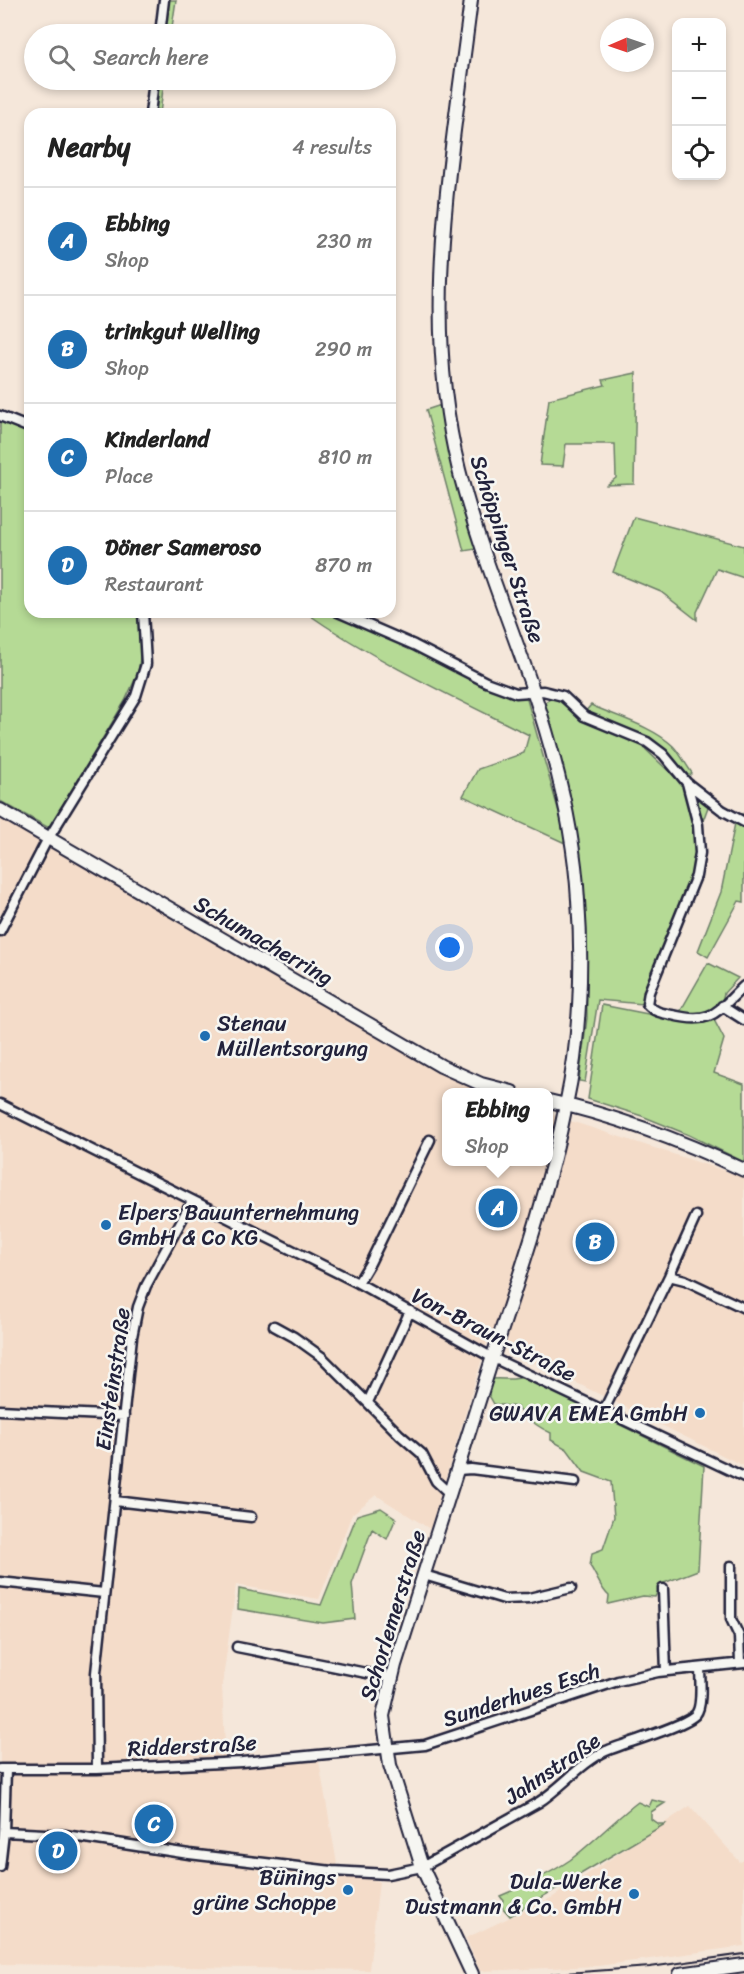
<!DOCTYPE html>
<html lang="en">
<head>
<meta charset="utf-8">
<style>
  :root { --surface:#fff; --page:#f2f2f2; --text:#222; --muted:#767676; --line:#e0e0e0; --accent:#1f6fb2 }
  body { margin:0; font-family:Sriracha,sans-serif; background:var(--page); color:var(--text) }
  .controls { position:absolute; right:18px; top:18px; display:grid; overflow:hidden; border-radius:12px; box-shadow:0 3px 9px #0003 }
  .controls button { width:54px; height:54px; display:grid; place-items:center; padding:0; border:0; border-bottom:2px solid var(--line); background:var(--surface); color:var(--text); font:30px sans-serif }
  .compass { position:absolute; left:600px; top:18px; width:54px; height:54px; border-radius:50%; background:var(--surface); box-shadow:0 3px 9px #0003; rotate:268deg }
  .you { position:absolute; left:450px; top:948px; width:21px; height:21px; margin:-15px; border:4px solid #fff; border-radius:50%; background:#1a73e8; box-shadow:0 0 0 9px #1a73e833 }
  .badge { display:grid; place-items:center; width:39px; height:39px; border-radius:50%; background:var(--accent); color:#fff; font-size:20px; font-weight:700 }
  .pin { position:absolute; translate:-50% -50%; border:3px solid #fff; box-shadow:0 2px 6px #0006 }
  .popup { position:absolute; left:442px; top:1088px; width:111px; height:78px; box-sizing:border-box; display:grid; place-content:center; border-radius:12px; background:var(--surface); filter:drop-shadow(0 2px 4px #0005); font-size:20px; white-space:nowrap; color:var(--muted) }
  .popup b { font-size:22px; color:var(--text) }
  .popup::after { content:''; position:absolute; left:50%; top:100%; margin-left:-12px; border:12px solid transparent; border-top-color:var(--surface) }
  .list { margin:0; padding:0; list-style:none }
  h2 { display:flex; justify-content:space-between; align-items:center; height:78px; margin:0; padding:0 24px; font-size:26px }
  h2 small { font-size:20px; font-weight:400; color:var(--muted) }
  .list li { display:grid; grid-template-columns:39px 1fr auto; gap:18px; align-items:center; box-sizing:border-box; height:108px; padding:0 24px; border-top:2px solid var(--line) }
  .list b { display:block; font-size:22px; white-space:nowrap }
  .list p { margin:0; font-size:20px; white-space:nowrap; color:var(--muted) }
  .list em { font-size:20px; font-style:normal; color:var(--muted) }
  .icon { flex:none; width:33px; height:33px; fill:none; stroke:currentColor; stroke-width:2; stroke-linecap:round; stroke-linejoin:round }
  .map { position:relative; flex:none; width:744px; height:1974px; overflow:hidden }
  .search { position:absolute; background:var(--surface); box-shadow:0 3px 9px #0003; left:24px; top:24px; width:372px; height:66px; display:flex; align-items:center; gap:15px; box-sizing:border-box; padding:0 21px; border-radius:33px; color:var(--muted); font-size:22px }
  .panel { position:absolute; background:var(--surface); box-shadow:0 3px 9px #0003; left:24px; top:108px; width:372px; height:510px; border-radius:18px }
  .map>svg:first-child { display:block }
  .built { fill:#f4dcc9 }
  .green { fill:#b5da95; stroke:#6c7e68; stroke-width:1.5 }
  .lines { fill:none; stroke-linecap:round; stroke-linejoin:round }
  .street-casing { stroke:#22223b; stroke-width:13 }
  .secondary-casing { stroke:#22223b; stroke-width:16 }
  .street { stroke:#f6f6f2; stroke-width:8 }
  .secondary { stroke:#f6f6f2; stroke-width:12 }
  .rail { stroke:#22223b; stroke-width:2 }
  .poi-dot { fill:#1f6fb2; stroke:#f6f6f2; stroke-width:2 }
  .labels { text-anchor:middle; stroke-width:5; stroke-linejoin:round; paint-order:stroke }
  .street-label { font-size:22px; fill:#22223b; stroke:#f6f6f2 }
  .poi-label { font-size:22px; fill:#22223b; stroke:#f6f6f2; text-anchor:end }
</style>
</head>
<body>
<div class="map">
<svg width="744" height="1974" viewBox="0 0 744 1974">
  <rect width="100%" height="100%" fill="#f5e7da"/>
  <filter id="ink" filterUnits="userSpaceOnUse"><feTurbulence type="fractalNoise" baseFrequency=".0167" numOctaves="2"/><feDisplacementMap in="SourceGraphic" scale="12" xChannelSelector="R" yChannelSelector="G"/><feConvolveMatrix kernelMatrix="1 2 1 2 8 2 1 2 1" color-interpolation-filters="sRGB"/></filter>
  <g filter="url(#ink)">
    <!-- built -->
    <path class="built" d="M0 806 412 1053 501 1092H447V1162H549V1114L744 1177V1466L488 1339 430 1529 376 1495 352 1514 319 1599 236 1585 222 1686 226 1763 318 1756 339 1875 379 1881 369 1970 0 1964Z
      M690 1806 740 1862 744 1860V1946L598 1966 480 1971 466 1938 553 1897Z"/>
    <!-- green -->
    <path class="green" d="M164 0H176L171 34H160Z
      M155 80H164L160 114H151Z
      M636 373 634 484 607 485 616 478 615 444H566L563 466 540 465 549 399 605 385 603 380Z
      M441 405 454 469 476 549 464 551 426 410Z
      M0 410 30 422V612H138L141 651 138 673 125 701 49 828 0 801Z
      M634 517 744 546V578L717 569 697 612V620L661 592 613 572Z
      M305 612H347L370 622 501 692 526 696 564 830 565 843 463 796 478 769 524 753 529 735C453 697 375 661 305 612Z
      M553 697 587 721 640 744 681 783 703 796 708 807 701 826 690 890 643 1004 598 1000 585 1082 579 1081 587 1018 586 948 582 870 571 802 545 702Z
      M591 705C617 717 652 726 673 746 680 753 686 765 692 773L688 777 652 742 584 713Z
      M744 813V902L739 901 708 957 698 951 721 892 735 823Z
      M708 963 738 978 724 993 721 1005 706 1016 680 1012Z
      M602 1005 694 1023H704L714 1020 724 1039 714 1073 744 1084V1162L689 1135 642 1116 588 1099Z
      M523 1377 704 1466 698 1570 661 1584 655 1597 643 1596 608 1604 609 1596C600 1588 597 1576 590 1566L592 1553 603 1549 614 1517 611 1482 584 1472 567 1449 551 1440V1433C542 1429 520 1415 517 1407L494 1404 486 1390 493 1379C504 1378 512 1381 523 1377Z
      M381 1508 396 1518 387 1539 372 1529 352 1584 355 1619 323 1623 238 1609 239 1589 321 1605 357 1515Z
      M652 1800 665 1803 651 1812V1819L658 1824H665L510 1916 501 1906 503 1900 500 1896C524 1886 548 1875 570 1860 594 1842 614 1820 638 1802L649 1807Z"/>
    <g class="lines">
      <!-- street casing -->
      <g class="street-casing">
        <path id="street" d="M160 34 164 0
          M150 114 154 80
          M0 416 30 428
          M338 612 414 645 486 682 516 693 543 691 563 696 584 716 647 742 663 754 687 783 722 810 744 822
          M687 783 698 825 700 853 696 876 649 992 647 1004C654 1012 661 1013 672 1015 713 1025 716 1012 744 986
          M0 931 45 844 136 696 146 664 143 612
          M722 1006 744 1020
          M0 1104 358 1283 493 1358 744 1477
          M669 1276 685 1280 744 1308
          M358 1283 370 1263 430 1140
          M274 1326 294 1337 322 1357 400 1435 422 1454 436 1481 450 1494
          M368 1402 410 1311
          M0 1410 124 1416
          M604 1410 669 1276 696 1216
          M458 1470 471 1469 575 1482
          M115 1501 251 1517
          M731 1566V1619L739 1636 740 1663
          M424 1575 504 1599 529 1598 571 1588
          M0 1582 104 1593
          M663 1589 666 1671
          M237 1647 391 1678
          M0 1769H97L242 1762 425 1745 618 1681 658 1672 744 1663
          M97 1769 96 1673 132 1337 138 1307 146 1286 192 1201
          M6 1770 4 1832 65 1835 189 1854 332 1871 388 1874 422 1867 539 1802C562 1787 581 1763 606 1751 625 1743 686 1726 696 1714 703 1706 700 1678 700 1668
          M0 1867 4 1832"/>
      </g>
      <!-- secondary casing -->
      <g class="secondary-casing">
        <path id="secondary" d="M471 0C452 156 420 315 459 470 478 545 508 617 533 690 556 758 574 828 578 900 583 966 580 1041 566 1105 549 1190 521 1271 494 1353 461 1457 429 1561 395 1665L383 1716 390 1765 422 1867 472 1974
          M0 810 441 1066 481 1084 512 1092
          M549 1101C617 1116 680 1140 744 1170
          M680 1974 744 1965"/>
      </g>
      <!-- street -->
      <use href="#street" class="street"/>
      <!-- secondary -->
      <use href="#secondary" class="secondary"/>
      <!-- rail -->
      <path class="rail" d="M552 1974 650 1967 744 1954"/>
    </g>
  </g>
  <!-- markers -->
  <g class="poi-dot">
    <circle cx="205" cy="1036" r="6"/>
    <circle cx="106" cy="1225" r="6"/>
    <circle cx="700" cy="1413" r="6"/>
    <circle cx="348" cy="1890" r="6"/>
    <circle cx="634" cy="1894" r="6"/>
  </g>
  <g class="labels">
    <!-- street labels -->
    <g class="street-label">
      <text transform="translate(508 549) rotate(72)" y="8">Schöppinger Straße</text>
      <text transform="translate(264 940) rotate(30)" y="8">Schumacherring</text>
      <text transform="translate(494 1334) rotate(27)" y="8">Von-Braun-Straße</text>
      <text transform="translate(112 1379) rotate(-82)" y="8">Einsteinstraße</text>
      <text transform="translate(392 1615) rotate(-73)" y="8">Schorlemerstraße</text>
      <text transform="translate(521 1694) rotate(-18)" y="8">Sunderhues Esch</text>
      <text transform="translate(192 1745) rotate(-3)" y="8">Ridderstraße</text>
      <text transform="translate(552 1768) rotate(-34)" y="8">Jahnstraße</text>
    </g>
    <!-- poi labels -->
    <g class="poi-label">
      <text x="217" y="1031" text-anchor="start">Stenau<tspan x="217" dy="25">Müllentsorgung</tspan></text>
      <text x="118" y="1220" text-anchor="start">Elpers Bauunternehmung<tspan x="118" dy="25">GmbH &amp; Co KG</tspan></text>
      <text x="688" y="1421">GWAVA EMEA GmbH</text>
      <text x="336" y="1885">Bünings<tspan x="336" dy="25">grüne Schoppe</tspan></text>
      <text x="622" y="1889">Dula-Werke<tspan x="622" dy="25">Dustmann &amp; Co. GmbH</tspan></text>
    </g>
  </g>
</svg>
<div class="controls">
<button>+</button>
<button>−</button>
<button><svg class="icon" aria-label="locate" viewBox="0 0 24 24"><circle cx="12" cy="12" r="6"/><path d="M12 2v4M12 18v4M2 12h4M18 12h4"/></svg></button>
</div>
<svg class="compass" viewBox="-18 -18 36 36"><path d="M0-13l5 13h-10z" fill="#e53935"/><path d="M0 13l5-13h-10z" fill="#767676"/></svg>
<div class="you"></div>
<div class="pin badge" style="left:498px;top:1208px">A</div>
<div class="popup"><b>Ebbing</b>Shop</div>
<div class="pin badge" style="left:595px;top:1242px">B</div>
<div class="pin badge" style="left:154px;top:1824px">C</div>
<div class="pin badge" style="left:58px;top:1851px">D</div>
<div class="search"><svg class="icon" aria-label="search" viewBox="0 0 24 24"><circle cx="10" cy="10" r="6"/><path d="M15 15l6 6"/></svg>Search here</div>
<section class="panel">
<h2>Nearby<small>4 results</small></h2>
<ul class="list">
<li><span class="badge">A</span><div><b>Ebbing</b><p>Shop</p></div><em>230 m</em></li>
<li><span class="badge">B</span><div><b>trinkgut Welling</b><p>Shop</p></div><em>290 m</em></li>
<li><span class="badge">C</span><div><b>Kinderland</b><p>Place</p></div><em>810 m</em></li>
<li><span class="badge">D</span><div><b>Döner Sameroso</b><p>Restaurant</p></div><em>870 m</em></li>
</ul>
</section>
</div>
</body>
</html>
